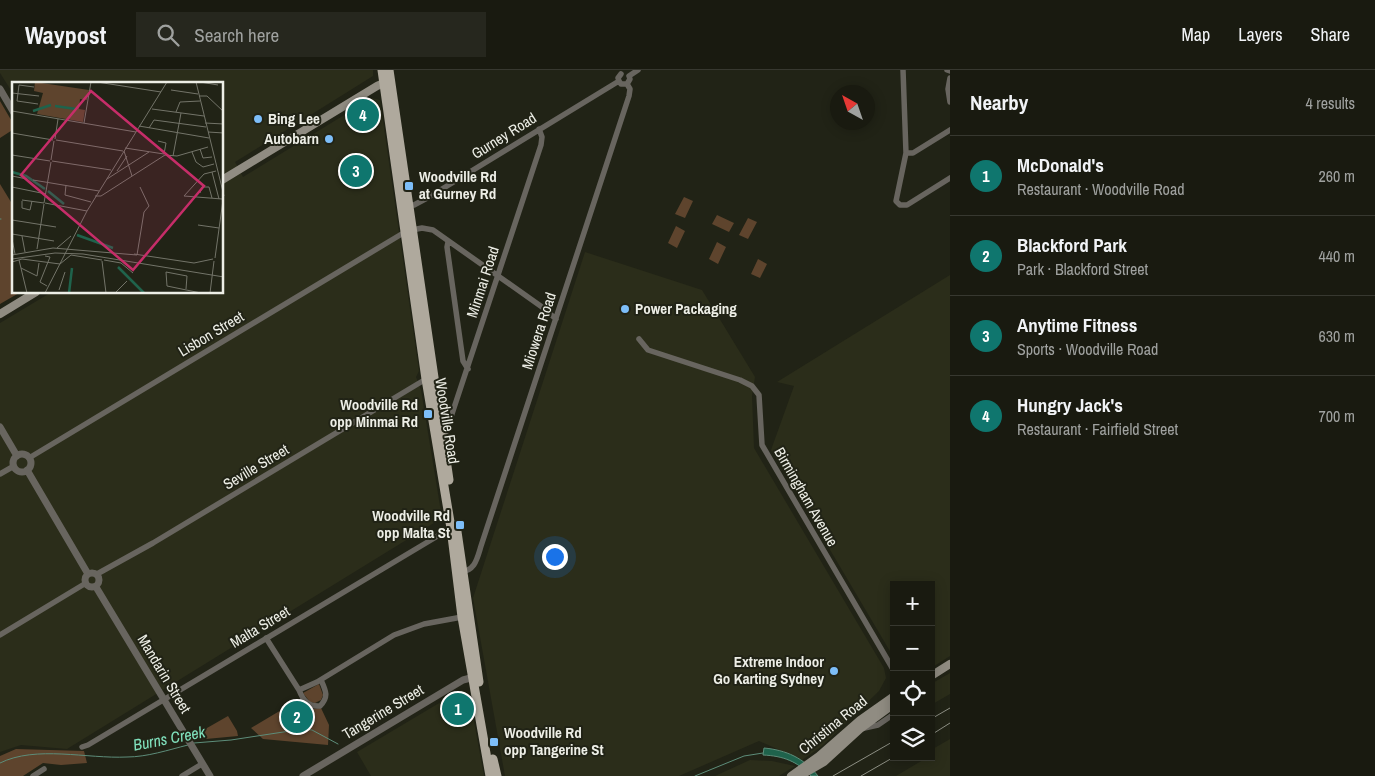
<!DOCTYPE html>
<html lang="en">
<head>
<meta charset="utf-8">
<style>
  :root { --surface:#191a10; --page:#26271e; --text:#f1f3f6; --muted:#9fa19f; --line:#373830; --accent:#0f766e }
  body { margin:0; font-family:"Archivo Narrow",sans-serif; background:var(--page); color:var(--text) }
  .controls { position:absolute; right:15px; bottom:15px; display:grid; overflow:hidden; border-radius:0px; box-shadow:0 2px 12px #0003 }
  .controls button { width:45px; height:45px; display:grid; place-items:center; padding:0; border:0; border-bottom:1px solid var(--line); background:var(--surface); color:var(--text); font:25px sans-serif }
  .compass { position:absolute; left:830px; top:15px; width:45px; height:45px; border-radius:50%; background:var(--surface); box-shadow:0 2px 12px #0003; rotate:320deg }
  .you { position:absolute; left:554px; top:486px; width:18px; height:18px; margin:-12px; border:4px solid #fff; border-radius:50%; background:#1a73e8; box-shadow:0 0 0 8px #1a73e833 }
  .badge { display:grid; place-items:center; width:32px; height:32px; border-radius:50%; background:var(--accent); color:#fff; font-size:16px; font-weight:700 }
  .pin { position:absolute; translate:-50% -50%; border:2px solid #fff; box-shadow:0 1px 5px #0006 }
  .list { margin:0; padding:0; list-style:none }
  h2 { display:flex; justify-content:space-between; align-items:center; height:65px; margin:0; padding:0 20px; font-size:21px }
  h2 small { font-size:16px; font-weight:400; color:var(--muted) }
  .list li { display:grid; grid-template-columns:32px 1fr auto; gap:15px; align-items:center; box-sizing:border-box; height:80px; padding:0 20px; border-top:1px solid var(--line) }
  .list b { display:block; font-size:19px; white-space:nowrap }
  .list p { margin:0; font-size:16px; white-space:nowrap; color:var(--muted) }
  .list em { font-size:16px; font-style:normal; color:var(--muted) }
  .icon { flex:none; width:28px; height:28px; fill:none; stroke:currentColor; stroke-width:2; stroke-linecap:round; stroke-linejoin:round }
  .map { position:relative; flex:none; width:950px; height:706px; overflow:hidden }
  header { display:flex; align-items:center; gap:30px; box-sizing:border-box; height:70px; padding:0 25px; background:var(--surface); border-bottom:1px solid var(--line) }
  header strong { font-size:24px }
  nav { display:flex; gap:28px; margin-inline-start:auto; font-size:18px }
  .search { width:350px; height:45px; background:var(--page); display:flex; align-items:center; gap:12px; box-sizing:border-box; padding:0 18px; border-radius:0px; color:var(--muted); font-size:19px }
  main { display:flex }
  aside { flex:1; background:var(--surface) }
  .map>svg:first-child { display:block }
  .built { fill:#2b2d1a }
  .green { fill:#5e442d }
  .water { fill:#1f634c; stroke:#5d8d7a }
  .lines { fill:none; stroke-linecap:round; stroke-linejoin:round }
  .stream { stroke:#5d8d7a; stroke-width:1 }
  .minor { stroke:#68655f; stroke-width:5.5 }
  .tertiary { stroke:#68655f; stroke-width:7 }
  .secondary { stroke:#908c82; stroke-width:8 }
  .primary { stroke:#afa99d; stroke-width:9 }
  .rail { stroke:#8d8f84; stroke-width:1 }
  .poi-dot { fill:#7dbef9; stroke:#212316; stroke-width:2 }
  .labels { text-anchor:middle; stroke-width:4; stroke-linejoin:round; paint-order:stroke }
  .poi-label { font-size:15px; font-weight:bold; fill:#edeee6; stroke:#212316; text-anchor:start }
  .street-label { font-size:15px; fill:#edeee6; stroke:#212316 }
  .water-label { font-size:16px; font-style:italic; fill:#80e1bd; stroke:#212316 }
  .inset-river { fill:none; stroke:#1f634c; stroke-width:2.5 }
  .inset-road { fill:none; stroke:#737469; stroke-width:1 }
  .view { fill:#c62d69; fill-opacity:0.15; stroke:#c62d69; stroke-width:2.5 }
  .inset-edge { fill:none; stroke:#edeee6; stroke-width:2.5 }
</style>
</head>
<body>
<header>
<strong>Waypost</strong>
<div class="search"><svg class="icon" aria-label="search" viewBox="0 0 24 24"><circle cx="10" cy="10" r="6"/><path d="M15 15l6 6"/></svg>Search here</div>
<nav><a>Map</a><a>Layers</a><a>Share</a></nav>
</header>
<main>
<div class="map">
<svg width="950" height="706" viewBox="0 0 950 706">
  <rect width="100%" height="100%" fill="#212316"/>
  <!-- built -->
  <path class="built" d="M0 0H373V6L235 92 243 107 372 28 380 30 419 301 416 307 421 320 442 448 67 679 21 675 0 682V253L50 223 222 222V14H14V25L0 3Z
    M585 182 702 220 755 307 752 326 754 378 884 598 886 608 879 621 822 676 802 690 759 671 679 706H505L473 528Z
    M950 205V586L931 598V515H894V588L771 380 794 316 777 312Z
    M950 603V624L931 635V614Z
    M461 620 469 624 484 706H371L357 682Z
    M950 669V706H896L928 687H931V680Z
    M750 690 772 691 795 696 779 706H715Z"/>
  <!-- green -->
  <path class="green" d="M0 31 14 55V59L0 68Z
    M0 114 14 137V222L19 223 0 234Z
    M684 127 693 131 685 148 675 144Z
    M717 145 734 153 729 162 712 154Z
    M748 148 757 152 748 169 739 165Z
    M676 156 685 161 677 178 668 173Z
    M717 172 726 177 718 194 709 189Z
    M758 189 767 194 760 208 751 204Z
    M319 614 323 625 321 630 315 633 310 632 303 623Z
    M298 630 311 639 321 638 329 655 328 675 263 669 251 658Z
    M228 646 237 661 238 666 195 670 193 666Z
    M16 679 84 681 87 693 61 695 43 693 23 706H0V686Z"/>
  <!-- water -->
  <path class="water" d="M764 678C786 680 804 688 818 706H811C797 691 783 686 763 685Z"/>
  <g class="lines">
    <!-- stream -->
    <path class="stream" d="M0 149H1
      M194 673 231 670 303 659 312 660 338 674
      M0 693C36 675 87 689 127 687 147 687 168 680 188 675
      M695 706 744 686 763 683"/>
    <!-- minor -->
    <path class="minor" d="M903 0 906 83 896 131 900 135H907L950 108
      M947 0 950 1
      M629 6 638 0
      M950 8 948 19 950 32
      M619 11 621 14H627L630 9 629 6
      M906 83H913L950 60
      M406 136 414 135 429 127 619 11 618 8 621 4
      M412 160 422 158 433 160 542 237 556 249
      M448 172 447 177 463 291 468 299
      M639 269 648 280 740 310 752 316 759 325 762 375 894 601
      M444 368 541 75 542 67 539 59
      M29 388 405 162
      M0 404 14 396
      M460 502C475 501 477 489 481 476L629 26 630 19 627 14
      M97 504 153 473 426 309
      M0 565 86 513
      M266 568 299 620 317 612 394 565 424 554 462 547
      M299 620C303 630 308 637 320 636 329 627 326 621 321 610
      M860 659 878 655 894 644
      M82 677 88 675 451 458
      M33 706 44 699
      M182 706 202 694"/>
    <!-- tertiary -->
    <path class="tertiary" d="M0 19 14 43
      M0 357 17 386
      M13 393a9 9 0 1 1 18 0a9 9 0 1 1-18 0Z
      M27 400 88 504
      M85 510a7 7 0 1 1 14 0a7 7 0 1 1-14 0Z
      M96 517 210 706
      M303 706 463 610 478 606"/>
    <!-- secondary -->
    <path class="secondary" d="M222 110 377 16 388 11
      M0 244 36 222
      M931 606 950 594
      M791 706 819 686 860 650 894 626
      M800 706 824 692 860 659 894 634"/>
    <!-- primary -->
    <path class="primary" d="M382 0 426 309 451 458 462 547 490 706
      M389 0 449 410
      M456 455 479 612
      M493 689 497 706"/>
    <!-- rail -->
    <path class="rail" d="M931 649 950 638
      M931 665 950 653
      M833 706 894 671
      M861 706 894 687"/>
  </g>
  <!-- markers -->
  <g class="poi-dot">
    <circle cx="258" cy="49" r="5"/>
    <circle cx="329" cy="69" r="5"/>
    <rect x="404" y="111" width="10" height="10" rx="2.5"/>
    <circle cx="625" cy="239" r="5"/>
    <rect x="423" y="339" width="10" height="10" rx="2.5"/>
    <rect x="455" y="450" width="10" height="10" rx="2.5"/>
    <circle cx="834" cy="601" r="5"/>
    <rect x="489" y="667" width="10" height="10" rx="2.5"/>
  </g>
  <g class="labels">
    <!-- poi labels -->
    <g class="poi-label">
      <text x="268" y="54">Bing Lee</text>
      <text x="319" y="74" text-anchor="end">Autobarn</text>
      <text x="419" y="112">Woodville Rd<tspan x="419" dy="17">at Gurney Rd</tspan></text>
      <text x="635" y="244">Power Packaging</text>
      <text x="418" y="340" text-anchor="end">Woodville Rd<tspan x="418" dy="17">opp Minmai Rd</tspan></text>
      <text x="450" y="451" text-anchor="end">Woodville Rd<tspan x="450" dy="17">opp Malta St</tspan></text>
      <text x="824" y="597" text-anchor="end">Extreme Indoor<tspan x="824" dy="17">Go Karting Sydney</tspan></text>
      <text x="504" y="668">Woodville Rd<tspan x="504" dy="17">opp Tangerine St</tspan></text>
    </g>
    <!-- street labels -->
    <g class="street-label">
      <text transform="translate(504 66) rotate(-32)" y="5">Gurney Road</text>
      <text transform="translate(483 212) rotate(-72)" y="5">Minmai Road</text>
      <text transform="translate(539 261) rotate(-72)" y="5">Miowera Road</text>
      <text transform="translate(211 264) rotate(-31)" y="5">Lisbon Street</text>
      <text transform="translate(447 351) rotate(81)" y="5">Woodville Road</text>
      <text transform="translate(256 397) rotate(-31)" y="5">Seville Street</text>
      <text transform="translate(806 427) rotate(60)" y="5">Birmingham Avenue</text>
      <text transform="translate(260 557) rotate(-31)" y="5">Malta Street</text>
      <text transform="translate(164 604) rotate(59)" y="5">Mandarin Street</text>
      <text transform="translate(383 642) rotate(-31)" y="5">Tangerine Street</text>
      <text transform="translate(833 655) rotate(-39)" y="5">Christina Road</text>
    </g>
    <!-- water labels -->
    <g class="water-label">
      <text transform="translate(169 668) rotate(-11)" y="6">Burns Creek</text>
    </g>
  </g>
  <!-- overview -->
  <g transform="translate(12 12)">
    <rect width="211" height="211" fill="#212316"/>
    <path d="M23 0 77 8 75 18 68 17 67 27 73 28 71 40 25 32 31 11 22 9Z" fill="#5e442d"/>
    <path class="inset-river" d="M43 24 64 27M21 29 39 23M0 90 14 94 33 107M36 109 52 122M65 153 101 166M106 185 132 211M57 211 60 186"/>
    <path class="inset-road" d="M85 0 149 10M184 0 212 114M188 0 206 3M22 5 7 3 5 19 26 22M159 8 186 12M0 11 27 14M187 14H195L212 30M140 27 192 34M0 29 124 50M164 30 168 20 188 19M72 41 79 0M193 41 212 42M127 44 197 56M137 46 142 38 194 45M196 50 212 51M0 51 41 58M43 57 46 37M44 58 111 69M146 59 154 61 152 72M113 66 152 72M188 67 191 76 200 75M112 69 120 94M180 70 184 80 191 85 202 82M0 73 38 79M161 74 169 31M39 78 42 59M40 79 99 88M105 89 115 74M204 89 192 92 172 114 210 117M200 90 207 117M0 94 15 97M95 97 137 70M21 98 87 109M54 103 53 113 79 120M0 105 34 112M188 111 190 105H197L200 116M83 114H89L153 73 165 74 196 65M10 118 32 121M10 119V126L18 128 20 119M32 121 39 80M33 121 75 129M0 138 44 145M186 143 207 146M0 152 42 159M10 154 13 170M0 157 3 172M45 166 59 154M25 167 32 122M122 172 182 181 201 177M0 173 41 166 125 173M125 173 132 130 137 124 128 105M33 174 38 175 28 200 35 204M203 176 211 118M0 177 43 171 71 172 212 195M7 178 15 211M92 178 109 181 121 191M90 179 94 211M0 180 10 177 48 182 59 173 90 178M9 186 25 194 27 181M174 207 175 194 154 190 155 204 189 211M47 208 53 190M33 211 75 129 155 0M103 211 115 199M198 211 202 179"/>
    <path class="view" d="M79 9 192 104 121 188 9 93Z"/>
    <rect width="211" height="211" class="inset-edge"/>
  </g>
</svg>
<div class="controls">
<button>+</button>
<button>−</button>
<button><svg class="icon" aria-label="locate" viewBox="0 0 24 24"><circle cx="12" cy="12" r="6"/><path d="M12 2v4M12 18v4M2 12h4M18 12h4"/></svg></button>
<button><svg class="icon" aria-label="layers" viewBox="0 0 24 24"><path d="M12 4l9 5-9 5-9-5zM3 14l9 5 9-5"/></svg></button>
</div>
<svg class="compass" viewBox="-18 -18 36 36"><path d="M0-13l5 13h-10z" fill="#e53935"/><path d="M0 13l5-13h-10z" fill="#9fa19f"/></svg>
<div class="you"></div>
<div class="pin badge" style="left:458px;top:639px">1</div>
<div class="pin badge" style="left:297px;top:647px">2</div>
<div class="pin badge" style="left:356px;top:101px">3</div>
<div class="pin badge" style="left:363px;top:45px">4</div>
</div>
<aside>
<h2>Nearby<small>4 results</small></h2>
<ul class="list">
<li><span class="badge">1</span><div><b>McDonald's</b><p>Restaurant · Woodville Road</p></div><em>260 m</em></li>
<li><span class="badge">2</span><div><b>Blackford Park</b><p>Park · Blackford Street</p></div><em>440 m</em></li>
<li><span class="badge">3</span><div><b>Anytime Fitness</b><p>Sports · Woodville Road</p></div><em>630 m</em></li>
<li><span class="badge">4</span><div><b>Hungry Jack's</b><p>Restaurant · Fairfield Street</p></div><em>700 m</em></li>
</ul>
</aside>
</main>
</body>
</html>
